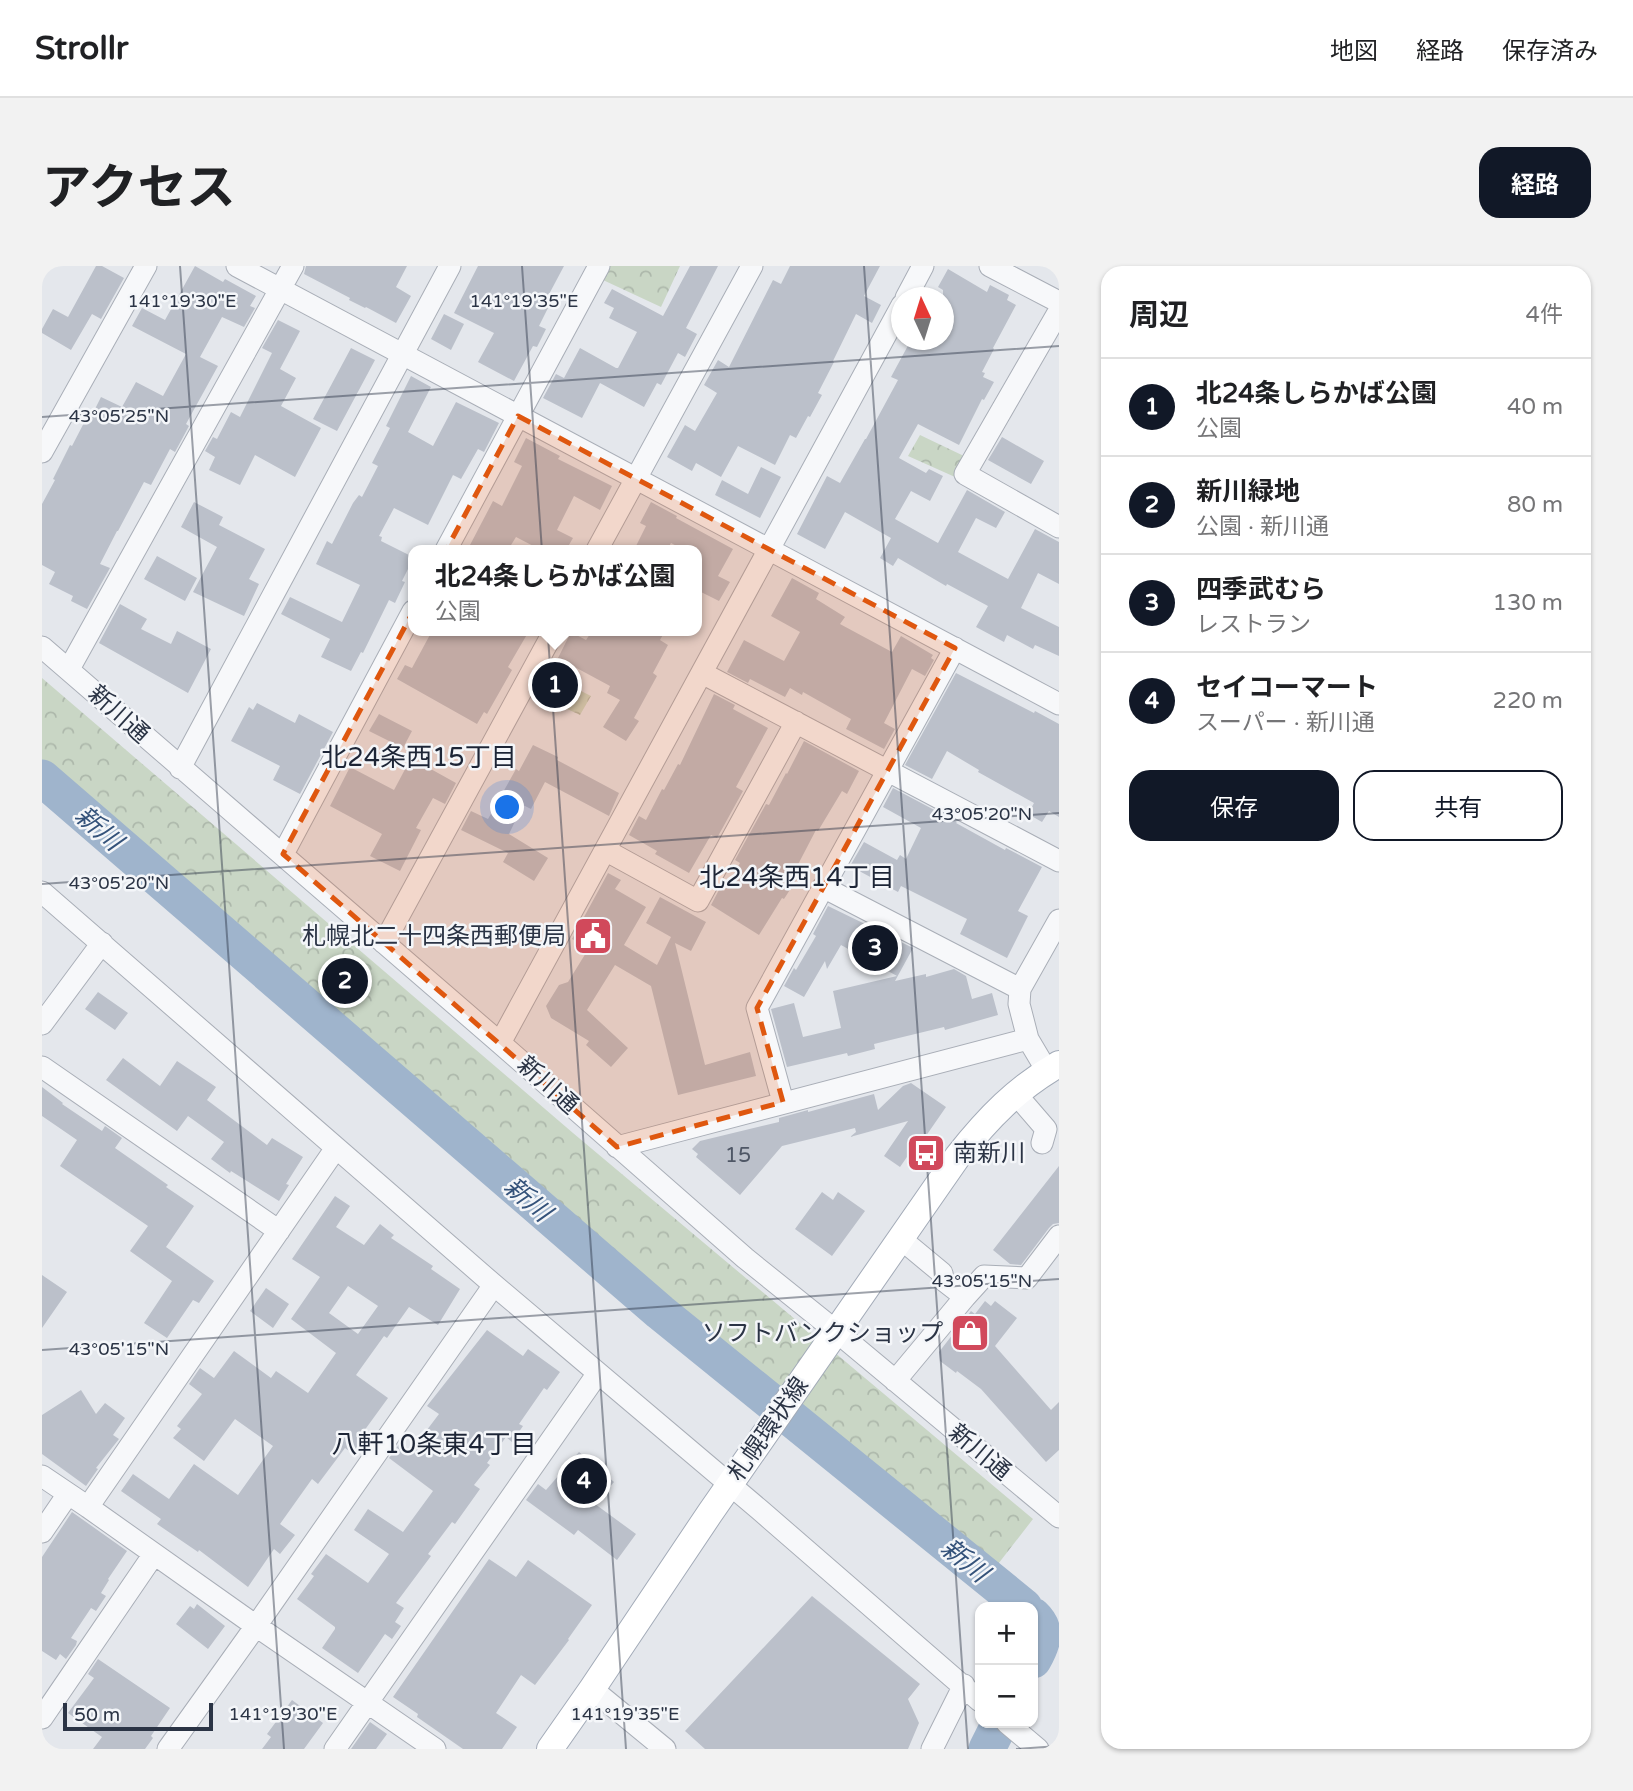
<!DOCTYPE html>
<html lang="ja">
<head>
<meta charset="utf-8">
<style>
  :root { --surface:#fff; --page:#f2f2f2; --text:#202124; --muted:#757577; --line:#e0e0e0; --accent:#111827 }
  body { margin:0; font-family:"Varela Round","Noto Sans JP",sans-serif; background:var(--page); color:var(--text) }
  .controls { position:absolute; right:21px; bottom:21px; display:grid; overflow:hidden; border-radius:14px; box-shadow:0 2px 5px #0004 }
  .controls button { width:63px; height:63px; display:grid; place-items:center; padding:0; border:0; border-bottom:2px solid var(--line); background:var(--surface); color:var(--text); font:35px sans-serif }
  .compass { position:absolute; left:849px; top:21px; width:63px; height:63px; border-radius:50%; background:var(--surface); box-shadow:0 2px 5px #0004; rotate:356deg }
  .scale { position:absolute; left:21px; bottom:18px; width:150px; box-sizing:border-box; padding-left:7px; border:4px solid #2b3445; border-top:0; font-size:19px; line-height:24px; white-space:nowrap; color:#2b3445; -webkit-text-stroke:5px #f4f6f9; paint-order:stroke }
  .you { position:absolute; left:466px; top:542px; width:24px; height:24px; margin:-18px; border:5px solid #fff; border-radius:50%; background:#1a73e8; box-shadow:0 0 0 10px #1a73e833 }
  .badge { display:grid; place-items:center; width:46px; height:46px; border-radius:50%; background:var(--accent); color:#fff; font-size:23px; font-weight:700 }
  .pin { position:absolute; translate:-50% -50%; border:4px solid #fff; box-shadow:0 2px 7px #0006 }
  .popup { position:absolute; left:366px; top:279px; width:294px; height:91px; box-sizing:border-box; display:grid; place-content:center; border-radius:14px; background:var(--surface); filter:drop-shadow(0 2px 5px #0005); font-size:23px; white-space:nowrap; color:var(--muted) }
  .popup b { font-size:26px; color:var(--text) }
  .popup::after { content:''; position:absolute; left:50%; top:100%; margin-left:-14px; border:14px solid transparent; border-top-color:var(--surface) }
  .list { margin:0; padding:0; list-style:none }
  h2 { display:flex; justify-content:space-between; align-items:center; height:91px; margin:0; padding:0 28px; font-size:30px }
  h2 small { font-size:23px; font-weight:400; color:var(--muted) }
  .list li { display:grid; grid-template-columns:46px 1fr auto; gap:21px; align-items:center; box-sizing:border-box; height:98px; padding:0 28px; border-top:2px solid var(--line) }
  .list b { display:block; font-size:26px; white-space:nowrap }
  .list p { margin:0; font-size:23px; white-space:nowrap; color:var(--muted) }
  .list em { font-size:23px; font-style:normal; color:var(--muted) }
  .actions { display:flex; gap:14px; padding:21px 28px }
  .actions a { flex:1; padding:16px 0; border:2px solid var(--accent); border-radius:21px; text-align:center; font-size:24px; color:var(--accent) }
  .actions .main { background:var(--accent); color:#fff }
  .map { position:relative; flex:none; width:1017px; height:1483px; overflow:hidden; border-radius:21px }
  header { display:flex; align-items:center; gap:42px; box-sizing:border-box; height:98px; padding:0 35px; background:var(--surface); border-bottom:2px solid var(--line) }
  header strong { font-size:33px }
  nav { display:flex; gap:38px; margin-inline-start:auto; font-size:24px }
  .intro { display:flex; align-items:center; justify-content:space-between; box-sizing:border-box; height:168px; padding:0 42px }
  h1 { margin:0; font-size:49px }
  .button { padding:18px 32px; border-radius:21px; background:var(--accent); color:#fff; font-size:24px; font-weight:700 }
  main { display:flex; gap:42px; padding:0 42px }
  aside { flex:1; background:var(--surface); border-radius:21px; box-shadow:0 2px 5px #0004 }
  .map>svg:first-child { display:block }
  .park { fill:url(#park-crowns) }
  .lines { fill:none; stroke-linecap:round; stroke-linejoin:round }
  .stream { stroke:#9fb4cc; stroke-width:6 }
  .river { stroke:#9fb4cc; stroke-width:37 }
  .building { fill:#bbc0ca; fill-rule:evenodd }
  .minor-casing { stroke:#a9aeb7; stroke-width:23 }
  .major-casing { stroke:#a3abb8; stroke-width:28 }
  .minor { stroke:#f7f8fa; stroke-width:21 }
  .major { stroke:#fff; stroke-width:26 }
  .marked { fill:#df570f; fill-opacity:0.2; stroke:#df570f; stroke-width:5; stroke-dasharray:14 9; stroke-linejoin:round }
  .ticks { fill:none; stroke:#2b3445; stroke-width:2; stroke-opacity:0.45 }
  .labels { text-anchor:middle; stroke-width:5; stroke-linejoin:round; paint-order:stroke }
  .number-label { font-size:21px; fill:#4f5766 }
  .street-label { font-size:24px; fill:#2b3445; stroke:#f4f6f9 }
  .poi-label { font-size:24px; fill:#2b3445; stroke:#f4f6f9; text-anchor:end }
  .neighbourhood-label { font-size:26px; fill:#1d2536; stroke:#f4f6f9 }
  .water-label { font-size:26px; font-style:italic; fill:#34527a; stroke:#f4f6f9 }
  .ticks-label { font-size:18px; text-anchor:middle; fill:#2b3445; stroke:#f4f6f9; stroke-width:5; stroke-linejoin:round; paint-order:stroke }
</style>
</head>
<body>
<header>
<strong>Strollr</strong>
<nav><a>地図</a><a>経路</a><a>保存済み</a></nav>
</header>
<div class="intro"><h1>アクセス</h1><a class="button">経路</a></div>
<main>
<div class="map">
<svg width="1017" height="1483" viewBox="0 0 1017 1483">
  <defs>
    <pattern id="park-crowns" width="20" height="18" patternUnits="userSpaceOnUse" patternTransform="scale(1.75)"><rect width="20" height="18" fill="#c9d6c5"/><path d="M2 6a3 3 0 1 1 6 0M12 15a3 3 0 1 1 6 0" fill="none" stroke="#adb8ab"/></pattern>
  </defs>
  <rect width="100%" height="100%" fill="#e4e7ec"/>
  <!-- park -->
  <path class="park" d="M568 0H638L619 41 561 14Z
    M878 169 924 191 913 211 866 190Z
    M505 408 549 430 538 449 495 429Z
    M0 412 531 867 991 1253 953 1302 469 900 0 501Z"/>
  <g class="lines">
    <!-- stream -->
    <path class="stream" d="M1001 1367 1017 1378"/>
    <!-- river -->
    <path class="river" d="M0 512 618 1046 982 1341
      M991 1350C1006 1364 1000 1378 991 1394
      M945 1483 958 1457"/>
  </g>
  <!-- building -->
  <path class="building" d="M54 0H60L82 12 59 53 50 48 29 84 0 67V63L11 43 26 51Z
    M153 0 181 16 183 13 214 30 208 40 213 42 202 61 180 51 158 91 176 100 144 158 147 160 133 186 128 183 109 219 102 216 76 265H75L58 298 68 302 45 343 29 335 31 330 7 318 13 306 0 299V238L13 214 11 213 28 179 30 180 46 149 49 151 59 131 80 141 94 116 121 130 144 88 90 60 100 42 123 54Z
    M264 0H365L354 21 369 30 354 57 324 41 323 42 307 34 308 32 262 8Z
    M436 0H522L505 32 510 34 497 60 504 63 495 81 491 80 472 115 436 96 452 67 412 47Z
    M648 0H676L644 62 655 68 643 91 636 87 619 119 615 117 602 141 558 117 540 152 501 132 514 108 522 112 538 82 574 102H576L595 66 567 52 572 42 562 37 570 23 621 50Z
    M748 0H838L822 30 839 39 830 57 814 48 791 95 792 96 776 127 780 129 768 151 766 150 754 172 748 169 733 199 696 180 679 211 654 197 650 205 625 191 643 159 653 165 675 127 662 119 676 94 687 101 731 14 739 18Z
    M906 3 945 26 948 19 967 29 965 34 974 39 951 82 952 83 940 106 943 107 941 111 952 116 942 134 940 133 917 179 876 158 857 192 884 207 887 203 901 210 888 235 869 225 853 253 896 277 925 224 963 246 954 262 934 252 916 286 966 313 993 263 1017 276V318L996 307 979 342 1017 361V390L993 379 991 383 965 369 962 376 934 361 946 340 905 318 904 320 856 292 851 300 838 292 849 272 803 246 783 283 755 268 785 210 798 217 823 173H824L856 114 849 111 869 74H901V24L896 21Z
    M402 48 422 58 409 84 389 73Z
    M236 54 258 65 238 103 254 112 239 140 279 162 253 211 213 189 198 219 167 204 173 191 163 185 171 171 175 173 189 146 198 151 230 87 220 82Z
    M309 82 333 94 295 165 271 153Z
    M369 110 389 121 366 166 391 180 414 136 457 157 442 186 436 183 419 213 411 209 386 259 352 242 337 270 340 271 339 275 371 291V293L360 315 363 316 353 337 347 334 321 387 319 386 309 405 279 391 288 373 239 348 248 331 300 356 318 319 274 298 285 275 290 278 311 237 317 229 320 231 336 200 330 197 348 162 344 160Z
    M960 171 1002 195 989 218 946 194Z
    M484 172 518 190 516 193 570 220 558 244 532 230 515 264 531 272 524 284H499L474 271 466 284H440L428 279 451 235 460 240 480 200 472 196Z
    M719 201 739 211 718 252 673 229 680 214 706 228Z
    M152 236 181 251 177 259 223 283 207 313 217 318 202 350 151 326 175 281 139 261Z
    M609 236 635 250 634 252 691 283 676 310 688 316 677 335 655 324V284H642L629 277 625 284H592L604 260 598 257Z
    M115 290 155 312 143 335 102 313Z
    M750 312 777 327 774 333 803 351 798 358 850 386 859 370 891 389 889 392 892 394 883 410 870 403 842 457 853 463 842 483 804 463 809 453 761 426 760 429 748 422 743 431 708 413 706 417 685 406 702 374 742 395 758 366 729 350Z
    M78 338 105 353 99 363 129 378 135 365 169 383 146 427 57 377Z
    M390 365H487L466 401 470 404 445 448 442 446 435 458 355 413 363 399 370 402Z
    M550 365H623L618 374 626 379 611 407 615 410 592 452 597 455 584 475 561 461 578 434 565 427 568 420 516 392 529 366 544 374Z
    M914 407 992 447 993 445 1017 458V551L1007 545 1000 556 986 548 992 537 936 506 937 504 905 485 890 513 863 499Z
    M672 428 693 439 691 443 726 462 694 521 701 525 675 572 669 569 647 607 613 588 615 585 587 569 597 550 604 554 620 523 622 524 636 498 638 499Z
    M215 437 253 457 257 448 291 466 258 528 231 514 238 500 189 475 207 441 211 444Z
    M337 448 370 465 361 482 327 465Z
    M762 475 817 505 805 528 800 525 776 565 774 564 750 610 755 613 742 633 740 632 717 669 669 639 678 622 682 625 698 597 693 594 724 538 727 539 744 507 745 508Z
    M491 479 516 491 515 494 577 527 567 550 503 516 489 543 481 539 467 568 506 592 492 615 461 596 466 587 419 564 429 545 446 553 474 503 477 505Z
    M369 492 414 517 403 538 391 532 374 562 379 564 358 605 328 590 340 568 288 540 308 501 352 524Z
    M851 522 915 556 914 557 963 584 964 582 1000 601 976 645 986 650 965 692 918 668 925 653 859 620 856 626 808 600 822 576 855 594 858 589 864 593 879 562 841 541Z
    M566 607 579 614 573 623 604 641 582 679 615 699 629 671 604 657 618 631 664 656 649 685 633 677 663 799 708 786 714 810 636 829 609 720 573 699 545 744 586 782 569 801 544 779 547 775 509 752 504 740 517 719 526 716 547 682 530 673Z
    M786 640 823 658 821 662 853 679 855 674 871 682 853 715 884 708V711L912 703 924 710 930 733 950 727 956 749 903 764 902 761 832 778 833 783 806 790 805 787 745 801 729 743 752 737 761 771 799 762 791 725 855 710 799 679 785 703 783 695 762 731 742 720 752 702 754 704 774 670 771 668Z
    M56 726 86 747 73 764 43 743Z
    M81 792 118 820 135 795 174 821 165 834 225 879 230 872 261 891 244 918 247 919 237 935 189 905 188 907 169 893 182 876 146 850 135 865 64 814Z
    M869 817 904 841 877 880 874 878 858 901 842 890 866 855 808 871 814 866 813 862 740 880 698 929 654 891 656 888 650 883 658 875 737 856V852L766 844V846L832 828 836 844 861 820Z
    M0 821 21 837 20 838 60 865 63 860 80 872 73 882 126 919 124 921 152 940 124 981 172 1015 157 1037 151 1034 125 1072 102 1057 130 1015 88 985 106 960 18 900 35 874 0 850Z
    M1017 900V957L1011 958 1007 962 979 999 968 998 951 984Z
    M780 926 791 934 796 926 823 945 790 990 753 963Z
    M293 930 308 940 294 961 322 979 338 958 352 969 349 972 391 1000 389 1003 418 1023 396 1059 367 1041 345 1072 342 1070 314 1109 346 1132 322 1165 327 1169 313 1189 303 1182 276 1218 270 1213 238 1258 253 1269 238 1288 232 1283 206 1321 157 1284 156 1286 115 1258 119 1253 79 1225 91 1208 127 1233 152 1198 196 1229 231 1180 193 1153 162 1195 131 1172 139 1163 135 1160 160 1128 147 1118 158 1102 172 1112 192 1085 229 1112 234 1105 266 1127 294 1087 249 1053 278 1011 250 993ZM306 1020 336 1040 316 1068 287 1047Z
    M0 1009 25 1026 0 1062Z
    M224 1022 247 1038 231 1062 208 1045Z
    M943 1035 949 1040 953 1035 975 1052 953 1080 1009 1144 1017 1136V1184L1004 1196 939 1123 915 1105 914 1107 898 1095 897 1086 929 1045 933 1048Z
    M445 1064 481 1090 486 1083 518 1106 505 1124 502 1122 477 1158 481 1160 470 1176 464 1171 445 1197 448 1199 432 1219 438 1223 413 1258 410 1256 386 1288 389 1290 354 1337 362 1342 353 1356 359 1360 350 1373 343 1368 316 1407 280 1382 293 1363V1361L255 1333 272 1310 269 1308 284 1288 326 1317 347 1288 312 1264 326 1243 361 1266 391 1225 347 1192 358 1177 369 1185 397 1148 385 1140Z
    M39 1124 54 1148 63 1137 83 1152 71 1169 77 1173 54 1202 56 1203 44 1220 0 1188V1149Z
    M537 1186 572 1216 553 1238 594 1268 575 1294 536 1264 532 1269 484 1234 496 1218 504 1224Z
    M30 1246 85 1285 66 1313 67 1314 59 1327 64 1330 54 1345 49 1342 29 1372 35 1375 34 1379 24 1393 18 1388 14 1394 0 1385V1291Z
    M447 1293 474 1311 486 1294 550 1339 526 1373 527 1374 493 1419 479 1409 454 1447 475 1461 460 1483H421L375 1451 376 1448 351 1431Z
    M770 1330 878 1418 866 1433 877 1457 866 1483H663L643 1465Z
    M155 1338 183 1360 166 1383 134 1358 148 1340 152 1343Z
    M56 1393 128 1442 109 1470 111 1472 103 1483H51L60 1471 26 1447 52 1412 46 1408Z
    M250 1434 281 1457 262 1483H220L229 1471 225 1468Z
    M328 1456 345 1468 334 1483H309Z"/>
  <g class="lines">
    <!-- minor casing -->
    <g class="minor-casing">
      <path id="minor" d="M195 0 1017 438
        M948 0 1017 36
        M864 32 881 0
        M1017 45 923 208 1017 261
        M0 186 104 0
        M404 284 557 0
        M555 284 710 0
        M0 381 458 777 703 992 795 1066 1017 1251
        M27 403 251 0
        M660 407 1017 595
        M138 502 408 0
        M563 584 656 635 754 456
        M241 588 371 345
        M781 621 978 723
        M0 626 452 1019 718 1244 938 1435
        M342 677 512 365
        M0 758 60 677
        M458 777 860 39
        M0 801 237 965
        M1005 805 986 773 977 738 978 723 1017 654
        M973 827 1004 863 1000 877
        M741 836 715 742 913 382
        M575 881 986 773
        M923 1031 942 1010 985 1012 1017 970
        M853 1115 923 1031 901 1014 900 1007 859 973
        M0 1210 46 1241 207 1355 393 1483
        M46 1241 294 882
        M0 1266 26 1228
        M550 1423 623 1483
        M0 1452 112 1288
        M965 1457 996 1483
        M126 1483 214 1360 452 1019
        M293 1483 556 1107
        M890 1483 922 1419"/>
    </g>
    <!-- major casing -->
    <g class="major-casing">
      <path id="major" d="M508 1483 550 1423 668 1247 916 890C946 852 975 822 1017 798"/>
    </g>
    <!-- minor -->
    <use href="#minor" class="minor"/>
    <!-- major -->
    <use href="#major" class="major"/>
  </g>
  <!-- marked area -->
  <path class="marked" d="M476 150 913 382 715 742 741 836 575 881 241 588Z"/>
  <!-- ticks -->
  <path class="ticks" d="M138 0 242 1483M480 0 584 1483M822 0 926 1483M0 151 1017 80M0 618 1017 547M0 1084 1017 1013M974 1483 1017 1480"/>
  <!-- icons -->
  <defs>
    <g id="civic-square" transform="scale(2.0125)"><rect x="-9" y="-9" width="18" height="18" rx="4" fill="#d1495b" stroke="#f4f6f9"/><path d="M-.6-6.5H3V-4.5H.6V-3L4-1V1h2V6H-6V1h2V-1L-.6-3ZM-1.2 2.5V6h2.4V2.5Z" fill="#fff"/></g>
    <g id="bus-square" transform="scale(2.0125)"><rect x="-9" y="-9" width="18" height="18" rx="4" fill="#d1495b" stroke="#f4f6f9"/><path d="M-5-6H5V4H4V6H2V4H-2V6H-4V4H-5ZM-3.5-4V0h7V-4ZM-3.5 1.2v1.5H-2V1.2ZM2 1.2v1.5H3.5V1.2Z" fill="#fff"/></g>
    <g id="shop-square" transform="scale(2.0125)"><rect x="-9" y="-9" width="18" height="18" rx="4" fill="#d1495b" stroke="#f4f6f9"/><path d="M-5-2.5h2.3a2.7 3.5 0 0 1 5.4 0H5L5.5 6h-11ZM-1.5-2.5h3a1.5 2.3 0 0 0-3 0Z" fill="#fff"/></g>
  </defs>
  <g fill-rule="evenodd">
    <use href="#civic-square" x="551" y="670"/>
    <use href="#bus-square" x="884" y="887"/>
    <use href="#shop-square" x="928" y="1067"/>
  </g>
  <g class="labels">
    <!-- number labels -->
    <g class="number-label">
      <text x="696" y="896">15</text>
    </g>
    <!-- street labels -->
    <g class="street-label">
      <text transform="translate(77 448) rotate(42)" y="8">新川通</text>
      <text transform="translate(506 819) rotate(42)" y="8">新川通</text>
      <text transform="translate(726 1163) rotate(-55)" y="8">札幌環状線</text>
      <text transform="translate(938 1186) rotate(40)" y="8">新川通</text>
    </g>
    <!-- poi labels -->
    <g class="poi-label">
      <text x="524" y="678">札幌北二十四条西郵便局</text>
      <text x="911" y="895" text-anchor="start">南新川</text>
      <text x="901" y="1075">ソフトバンクショップ</text>
    </g>
    <!-- neighbourhood labels -->
    <g class="neighbourhood-label">
      <text x="377" y="500">北24条西15丁目</text>
      <text x="755" y="620">北24条西14丁目</text>
      <text x="392" y="1187">八軒10条東4丁目</text>
    </g>
    <!-- water labels -->
    <g class="water-label">
      <text transform="translate(57 562) rotate(41)" y="9">新川</text>
      <text transform="translate(486 933) rotate(41)" y="9">新川</text>
      <text transform="translate(923 1294) rotate(39)" y="9">新川</text>
    </g>
  </g>
  <g class="ticks-label">
    <text x="140" y="41">141°19'30"E</text>
    <text x="482" y="41">141°19'35"E</text>
    <text x="77" y="156">43°05'25"N</text>
    <text x="940" y="554">43°05'20"N</text>
    <text x="77" y="623">43°05'20"N</text>
    <text x="940" y="1021">43°05'15"N</text>
    <text x="77" y="1089">43°05'15"N</text>
    <text x="241" y="1454">141°19'30"E</text>
    <text x="583" y="1454">141°19'35"E</text>
  </g>
</svg>
<div class="controls">
<button>+</button>
<button>−</button>
</div>
<svg class="compass" viewBox="-18 -18 36 36"><path d="M0-13l5 13h-10z" fill="#e53935"/><path d="M0 13l5-13h-10z" fill="#757577"/></svg>
<div class="scale">50 m</div>
<div class="you"></div>
<div class="pin badge" style="left:513px;top:419px">1</div>
<div class="popup"><b>北24条しらかば公園</b>公園</div>
<div class="pin badge" style="left:303px;top:715px">2</div>
<div class="pin badge" style="left:833px;top:682px">3</div>
<div class="pin badge" style="left:542px;top:1215px">4</div>
</div>
<aside>
<h2>周辺<small>4件</small></h2>
<ul class="list">
<li><span class="badge">1</span><div><b>北24条しらかば公園</b><p>公園</p></div><em>40 m</em></li>
<li><span class="badge">2</span><div><b>新川緑地</b><p>公園 · 新川通</p></div><em>80 m</em></li>
<li><span class="badge">3</span><div><b>四季武むら</b><p>レストラン</p></div><em>130 m</em></li>
<li><span class="badge">4</span><div><b>セイコーマート</b><p>スーパー · 新川通</p></div><em>220 m</em></li>
</ul>
<div class="actions"><a class="main">保存</a><a>共有</a></div>
</aside>
</main>
</body>
</html>
